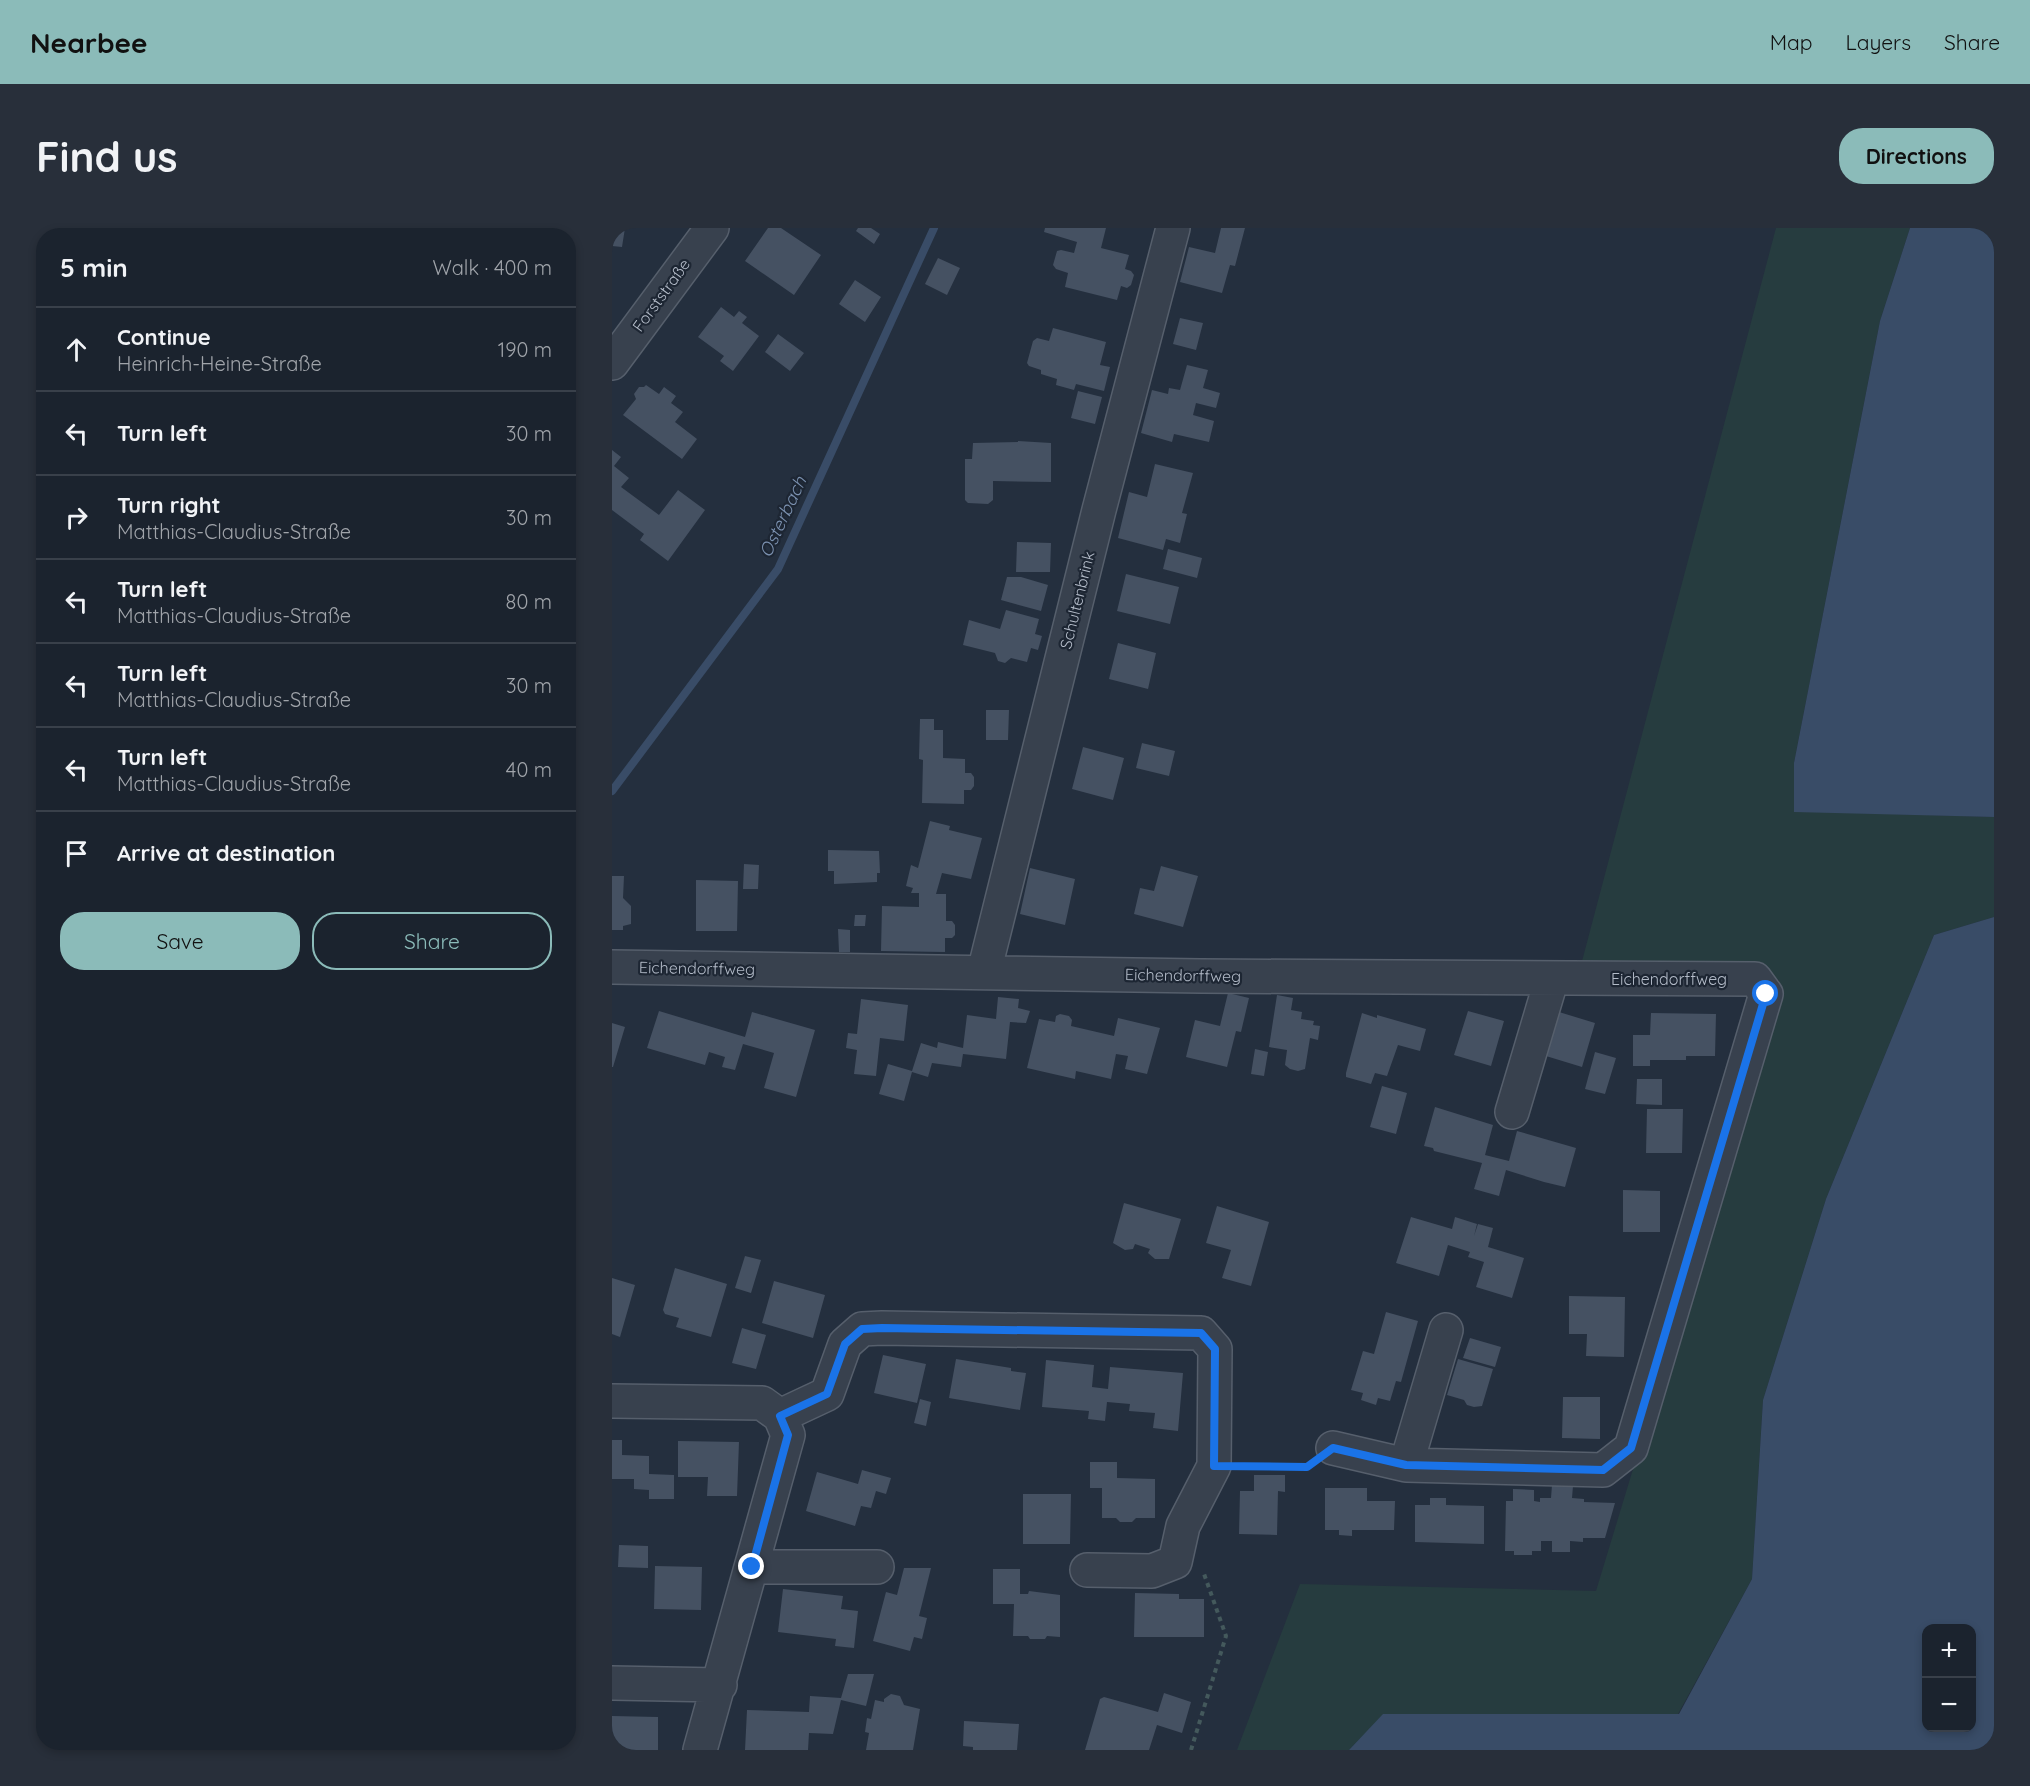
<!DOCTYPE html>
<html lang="en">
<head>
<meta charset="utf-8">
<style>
  :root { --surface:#1b232e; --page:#282f3a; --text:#f1f3f6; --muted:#a0a4aa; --line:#39404a; --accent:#8bbbb9 }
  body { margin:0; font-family:Quicksand,sans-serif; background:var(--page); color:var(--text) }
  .controls { position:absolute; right:18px; bottom:18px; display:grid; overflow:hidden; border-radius:12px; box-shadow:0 3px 9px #0003 }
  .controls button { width:54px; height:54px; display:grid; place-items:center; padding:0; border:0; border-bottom:2px solid var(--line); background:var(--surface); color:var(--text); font:30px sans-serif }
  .stop { position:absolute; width:18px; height:18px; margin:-14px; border:4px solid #1a73e8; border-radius:50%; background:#fff }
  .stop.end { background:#1a73e8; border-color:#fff; box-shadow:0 2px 6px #0008 }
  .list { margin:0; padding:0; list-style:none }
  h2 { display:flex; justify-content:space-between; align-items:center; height:78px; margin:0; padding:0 24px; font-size:26px }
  h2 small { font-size:20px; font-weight:400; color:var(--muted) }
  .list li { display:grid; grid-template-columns:39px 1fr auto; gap:18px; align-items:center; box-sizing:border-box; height:84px; padding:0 24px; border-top:2px solid var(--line) }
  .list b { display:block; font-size:22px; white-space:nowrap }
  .list p { margin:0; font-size:20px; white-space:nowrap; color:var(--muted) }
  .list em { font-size:20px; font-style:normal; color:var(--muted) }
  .actions { display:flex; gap:12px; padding:18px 24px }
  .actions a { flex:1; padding:14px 0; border:2px solid var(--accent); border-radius:24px; text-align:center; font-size:21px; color:var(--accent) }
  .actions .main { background:var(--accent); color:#111 }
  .icon { flex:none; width:33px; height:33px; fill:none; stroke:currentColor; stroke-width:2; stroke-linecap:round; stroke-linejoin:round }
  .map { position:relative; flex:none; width:1382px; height:1522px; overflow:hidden; border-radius:24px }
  header { display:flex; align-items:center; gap:36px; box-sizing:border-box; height:84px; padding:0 30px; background:var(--accent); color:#111 }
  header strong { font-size:28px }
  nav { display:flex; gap:33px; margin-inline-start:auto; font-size:21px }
  .intro { display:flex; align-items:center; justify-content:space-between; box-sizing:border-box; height:144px; padding:0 36px }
  h1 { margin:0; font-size:42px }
  .button { padding:15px 27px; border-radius:24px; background:var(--accent); color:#111; font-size:21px; font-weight:700 }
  main { display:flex; gap:36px; padding:0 36px }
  aside { flex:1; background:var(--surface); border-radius:24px; box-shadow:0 3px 9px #0003 }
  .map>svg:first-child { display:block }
  .green { fill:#263c3f }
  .water { fill:#394c67; fill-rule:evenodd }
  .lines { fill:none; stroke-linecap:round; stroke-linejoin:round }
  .stream { stroke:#394c67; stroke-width:8 }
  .building { fill:#455162 }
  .minor-casing { stroke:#565f6c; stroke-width:36 }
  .path { stroke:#44595c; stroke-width:4; stroke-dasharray:4.5 4.5; stroke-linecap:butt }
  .minor { stroke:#38414e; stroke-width:33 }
  .route { stroke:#1a73e8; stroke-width:8 }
  .labels { text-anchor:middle; stroke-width:4.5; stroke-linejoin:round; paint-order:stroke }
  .street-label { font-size:16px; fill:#b4bcc9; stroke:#1d2633 }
  .water-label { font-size:18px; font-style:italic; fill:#7c92b1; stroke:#1d2633 }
</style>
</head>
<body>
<header>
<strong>Nearbee</strong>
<nav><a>Map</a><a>Layers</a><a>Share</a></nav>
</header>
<div class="intro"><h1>Find us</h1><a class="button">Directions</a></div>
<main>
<aside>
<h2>5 min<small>Walk · 400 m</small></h2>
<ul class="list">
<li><svg class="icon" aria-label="ahead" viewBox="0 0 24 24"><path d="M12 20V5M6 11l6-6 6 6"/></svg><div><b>Continue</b><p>Heinrich-Heine-Straße</p></div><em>190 m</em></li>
<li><svg class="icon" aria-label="left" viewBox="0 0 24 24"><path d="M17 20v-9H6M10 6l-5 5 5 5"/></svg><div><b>Turn left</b></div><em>30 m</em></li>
<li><svg class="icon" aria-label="right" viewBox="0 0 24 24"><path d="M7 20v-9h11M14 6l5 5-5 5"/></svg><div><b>Turn right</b><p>Matthias-Claudius-Straße</p></div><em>30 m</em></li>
<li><svg class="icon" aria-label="left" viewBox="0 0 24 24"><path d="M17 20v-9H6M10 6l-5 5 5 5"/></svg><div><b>Turn left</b><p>Matthias-Claudius-Straße</p></div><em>80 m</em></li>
<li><svg class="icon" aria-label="left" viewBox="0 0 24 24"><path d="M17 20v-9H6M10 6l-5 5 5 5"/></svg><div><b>Turn left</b><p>Matthias-Claudius-Straße</p></div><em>30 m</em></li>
<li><svg class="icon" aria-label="left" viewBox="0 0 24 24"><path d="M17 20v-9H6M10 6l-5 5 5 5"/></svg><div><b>Turn left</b><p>Matthias-Claudius-Straße</p></div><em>40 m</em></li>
<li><svg class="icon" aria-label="arrive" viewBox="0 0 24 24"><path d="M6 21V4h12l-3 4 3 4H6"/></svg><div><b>Arrive at destination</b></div></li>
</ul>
<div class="actions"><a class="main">Save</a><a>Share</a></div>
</aside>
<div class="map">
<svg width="1382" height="1522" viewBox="0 0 1382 1522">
  <rect width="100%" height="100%" fill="#242f3e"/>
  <!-- green -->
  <path class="green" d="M1164 0H1298L1268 93 1182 535V583L1382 589V689L1322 707 1214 971 1151 1172 1140 1351 1066 1486H772L737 1522H625L688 1356 984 1363 1165 767 1167 752 1154 745 969 737Z"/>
  <!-- water -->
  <path class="water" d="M1298 0H1382V589L1182 584V535L1268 93Z
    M1382 689V1522H737L771 1486H1067L1140 1351 1151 1172 1214 971 1322 707ZM1360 1400V1500H1314V1400Z"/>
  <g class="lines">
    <!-- stream -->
    <path class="stream" d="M0 563 166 341 322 0"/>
  </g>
  <!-- building -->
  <path class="building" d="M0 0H13L10 19 0 18Z
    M156 0H169L209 27 182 67 133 33Z
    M246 0H259L268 6 262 16 244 3Z
    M433 0H494L489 20 517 27 513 41 519 43 522 47 519 57 515 60 509 58 505 72 453 59 456 45 444 41 441 37 445 23 449 22 462 25 465 14 432 4Z
    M609 0H633L623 38 618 37 610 65 568 54 577 19 603 25Z
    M326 30 348 40 335 67 313 56Z
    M243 52 269 69 253 94 227 76Z
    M109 79 122 89 127 83 135 89 130 95 147 108 121 143 108 133 112 128 86 109Z
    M568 90 591 95 584 122 561 116Z
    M441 100 494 114 488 137 498 139 492 163 464 156 462 162 444 157 445 151 429 146V142L417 138 415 135 421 113 425 110 437 113Z
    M166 106 192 125 178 143 153 124Z
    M575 137 596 142 591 160 608 165 604 180 584 175 581 187 602 193 597 214 562 206 560 214 529 205 540 162 556 166 557 160 568 162Z
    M34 157 47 166 52 159 64 168 59 175 71 184 63 194 85 211 70 231 11 187 24 171 22 166 27 159H32Z
    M466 163 490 169 483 196 459 190Z
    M406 213 439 215V254L381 253V272L376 276 356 275 353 272V231H360L361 215 406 214Z
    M0 222 9 229 2 238 17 250 9 259 47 287 66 262 93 282 56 333 28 312 32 306 0 282Z
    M543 236 581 245 570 285 575 286 568 315 554 311 551 322 506 310 517 264 535 269Z
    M405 314 439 315 438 344H404Z
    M556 321 590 330 585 350 551 341Z
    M514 346 567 359 558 396 505 383Z
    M395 349H409L436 357 429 383 389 372Z
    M394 382 427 391 423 406 430 408 426 422 419 420 415 434 399 430 393 435 386 433 383 425 351 417 357 392 388 401Z
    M506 415 544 425 536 461 497 451Z
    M374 482H397L396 512H374Z
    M308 491H322V502H331V530L353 531V545H359L362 549V558L359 562H352V576L310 575 311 532 307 531Z
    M530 515 563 523 557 548 524 540Z
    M471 519 512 530 501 572 460 561Z
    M318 593 338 598 337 602 370 610 359 651 330 645 327 643 330 645 324 666H334V693H340L343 697V707L340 710H333V724L269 723 270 678 307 679V665H299L301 660 294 658 299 637 306 640Z
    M216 622 267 623 268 645H265V654L222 656V643H216Z
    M132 636 147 637 146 661H131Z
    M549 638 586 648 571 699 522 686 528 660 542 663Z
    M418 640 463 651 453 697 408 686Z
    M0 648H12L11 670 19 678V696L11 698V702H0Z
    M84 652 126 653 125 703H84Z
    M243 687H254L253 698H242Z
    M226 701 238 702V724H227Z
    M616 765 637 770 629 804 624 803 615 839 574 829 583 792 608 798Z
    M665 767 681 770 679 782 690 784 689 791 702 793 701 797 708 798 706 812 698 810 693 841 686 843 678 841 673 837 675 822 657 819Z
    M386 769 407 771 406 780 418 783 414 795 398 794 394 831 351 826 349 839 320 835 316 849 300 844 292 873 267 866 276 836 300 843 309 815 325 820 326 814 351 820 355 787 384 791Z
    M249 771 296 777 292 813 268 810 264 848 242 846 245 822 234 820 236 805 245 806Z
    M47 783 133 809 140 784 203 802 184 869 152 860 162 825 131 816 123 842 110 839 113 829 97 824 93 837 35 820Z
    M856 783 892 793 879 838 842 827Z
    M947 784 983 795 970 839 934 828Z
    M750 785 765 790V787L814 801 808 823 786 817 775 848 763 845 759 856 734 849V845Z
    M1039 785 1104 786 1103 828H1074V832H1038V838H1021V807H1038Z
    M448 786 457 788 460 792 459 798 502 808 506 790 548 800 535 846 513 841 516 828 504 826 499 851 464 843 463 851 415 840 427 791 443 794 444 788Z
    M0 795 13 799 1 839H0Z
    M643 821 656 824 652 848 639 846Z
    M983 824 1004 830 993 866 973 861Z
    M1025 851H1050V877L1024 876Z
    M770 858 795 865 784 906 758 899Z
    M823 879 881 897 873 927 897 933 905 903 964 920 953 959 932 954 894 942 887 968 862 961 870 935 822 923 821 920 812 918Z
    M1035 881H1071L1070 925H1034Z
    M1011 962 1048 963V1004H1011Z
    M512 975 569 991 557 1031H543L536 1025 538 1021 523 1016 521 1021 513 1022 501 1015Z
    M605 978 657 994 639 1058 610 1050 619 1022 594 1015Z
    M799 989 840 1001 843 989 865 996 862 1008 866 996 881 1000 876 1019 912 1030 900 1070 864 1059 872 1034 856 1029 858 1024 836 1017 827 1048 784 1035Z
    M133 1028 149 1032 139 1065 123 1060Z
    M63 1040 115 1056 99 1109 64 1099 67 1090 53 1086 51 1082Z
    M0 1050 23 1057 8 1109 0 1106Z
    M162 1053 213 1067 201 1110 150 1095Z
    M957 1068 1013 1069 1012 1129 974 1128 975 1106H957Z
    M774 1084 806 1093 789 1154 784 1153 778 1173 766 1170 764 1177 749 1172 751 1165 739 1162 751 1123 762 1126Z
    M130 1100 154 1107 144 1141 120 1135Z
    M858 1110 889 1119 883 1139 851 1130Z
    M271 1127 314 1136 305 1175 262 1165Z
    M344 1131 399 1140V1143L414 1145 408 1182 337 1170Z
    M846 1131 881 1141 870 1178 862 1179 855 1177 852 1172 835 1167Z
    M434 1132 482 1137 480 1159 496 1161 498 1139 571 1145 566 1203 541 1200 543 1185 517 1183 518 1176 495 1174 493 1193 476 1191 477 1183 430 1179Z
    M951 1169H988V1211L950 1210Z
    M308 1171 319 1174 314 1198 302 1195Z
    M0 1212H10V1227L37 1228V1246L62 1247V1271H37V1262L22 1261V1251H0Z
    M66 1213 127 1214 125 1268H95L96 1249H66Z
    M478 1234H505V1250L543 1251V1290H524L520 1294H508L504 1290H490V1260H478Z
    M250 1242 279 1250 274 1266 264 1263 259 1280 249 1278 243 1298 194 1283 205 1244 246 1256Z
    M642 1247H673V1264L666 1263 665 1307 627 1306 628 1263H642Z
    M940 1257 961 1258 960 1270 972 1271V1274L1003 1275 993 1310H971V1314L958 1313V1324H940V1313H929V1323H920V1327H902V1323H893L894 1273H901V1261L922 1262V1273L928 1274V1270H939Z
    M713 1260H755V1273H783L782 1302H740V1308L727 1307V1302H713Z
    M411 1266H459L458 1316H411Z
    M818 1270H834V1277L872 1278V1316L803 1314V1277H818Z
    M7 1317 36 1318V1340L6 1339Z
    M43 1338 90 1339 89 1382 42 1381Z
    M292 1340H319L307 1388 315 1390 310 1411 302 1409 298 1423 261 1413 274 1364 285 1367Z
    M381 1341H408V1366H416L417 1363 448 1367V1409L435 1408 433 1411H418L416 1408H401L402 1376H381Z
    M171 1361 231 1368 229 1381 246 1383 242 1420 223 1418 224 1411 166 1404Z
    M523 1365 567 1366V1371H592V1409H522Z
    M236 1446H262L254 1478 229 1472 221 1506 197 1505 196 1522H133L135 1482 197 1484 198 1468 229 1470Z
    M552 1465 579 1474 570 1505 545 1497 537 1522H473L488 1471 492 1469 546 1484Z
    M279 1466 288 1468 292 1477 308 1481 301 1522H254L257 1505 253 1504 255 1490 259 1491 263 1472 272 1474V1471Z
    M0 1488 46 1489V1522H0Z
    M352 1493 407 1496 405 1522H361V1519L351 1518Z"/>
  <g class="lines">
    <!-- minor casing -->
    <g class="minor-casing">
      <path id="minor" d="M0 135 100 0
        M0 739 589 748 1143 751 1154 766 1019 1220 991 1242 794 1237 721 1220
        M372 744 487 282 561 0
        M900 884 940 750
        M0 1173 150 1175 168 1188 176 1207 88 1522
        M168 1188 215 1166 233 1116 250 1101 270 1100 589 1105 603 1121 602 1238 571 1298 563 1334 540 1343 475 1342
        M794 1237 834 1102
        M140 1339H265
        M0 1455 108 1457"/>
    </g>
    <!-- path -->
    <path class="path" d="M630 1238 695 1239 697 1237
      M579 1522 614 1408 591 1343"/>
    <!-- minor -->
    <use href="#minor" class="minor"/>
  </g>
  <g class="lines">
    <!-- route -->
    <path class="route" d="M140 1339 176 1207 168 1188 215 1166 233 1116 250 1101 270 1100 589 1105 603 1121 602 1238 695 1239 721 1220 794 1237 991 1242 1019 1220 1154 766"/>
  </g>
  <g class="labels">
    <!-- street labels -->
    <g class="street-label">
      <text transform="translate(49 67) rotate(-54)" y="6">Forststraße</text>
      <text transform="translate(465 372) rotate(-76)" y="6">Schultenbrink</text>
      <text transform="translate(85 740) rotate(1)" y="6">Eichendorffweg</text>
      <text transform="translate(571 747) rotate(1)" y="6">Eichendorffweg</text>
      <text x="1057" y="757">Eichendorffweg</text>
    </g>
    <!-- water labels -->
    <g class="water-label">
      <text transform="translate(171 289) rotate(-65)" y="6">Osterbach</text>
    </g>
  </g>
</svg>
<div class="controls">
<button>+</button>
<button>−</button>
</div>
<div class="stop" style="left:1154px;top:766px"></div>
<div class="stop end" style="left:140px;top:1339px"></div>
</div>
</main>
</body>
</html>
